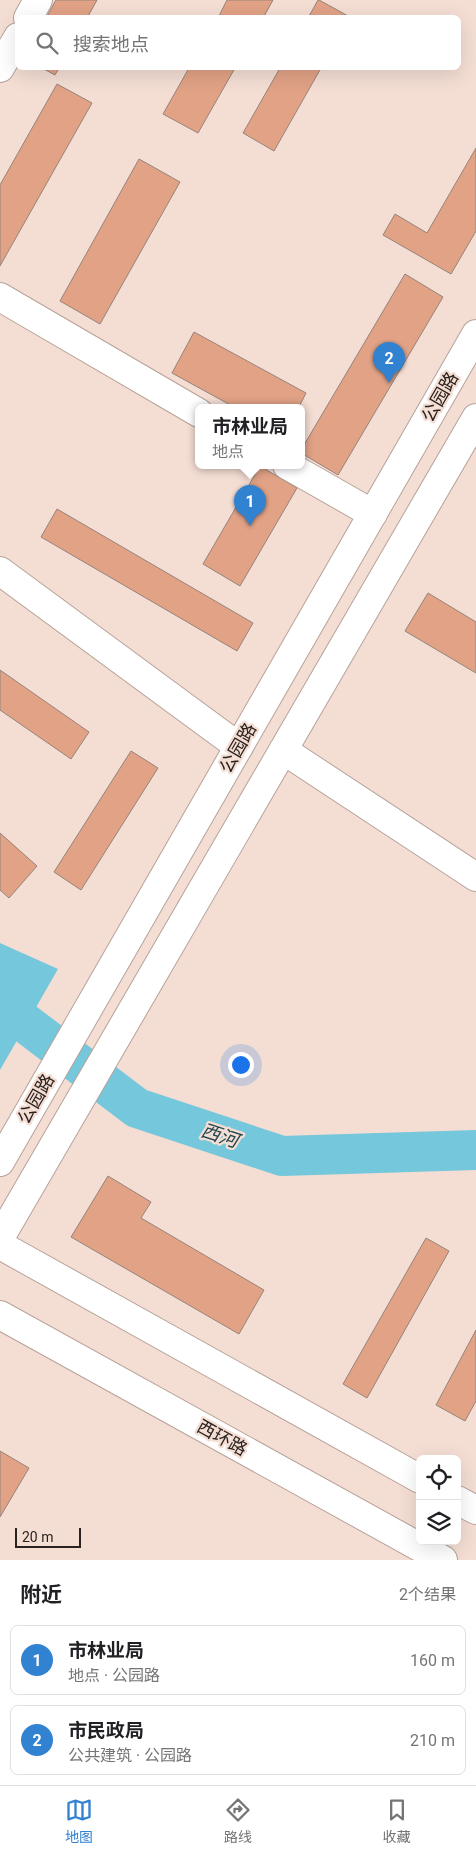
<!DOCTYPE html>
<html lang="zh">
<head>
<meta charset="utf-8">
<style>
  :root { --surface:#fff; --page:#f2f2f2; --text:#202124; --muted:#757577; --line:#e0e0e0; --accent:#3282d2 }
  body { margin:0; font-family:Roboto,"Noto Sans SC",sans-serif; background:var(--page); color:var(--text) }
  .controls { position:absolute; right:15px; bottom:15px; display:grid; overflow:hidden; border-radius:8px; box-shadow:0 5px 20px #0002 }
  .controls button { width:45px; height:45px; display:grid; place-items:center; padding:0; border:0; border-bottom:1px solid var(--line); background:var(--surface); color:var(--text); font:25px sans-serif }
  .scale { position:absolute; left:15px; bottom:12px; width:66px; box-sizing:border-box; padding-left:5px; border:2px solid #2a221f; border-top:0; font-size:14px; line-height:18px; white-space:nowrap; color:#2a221f; -webkit-text-stroke:4px #f4ded4; paint-order:stroke }
  .you { position:absolute; left:240px; top:1064px; width:18px; height:18px; margin:-12px; border:4px solid #fff; border-radius:50%; background:#1a73e8; box-shadow:0 0 0 8px #1a73e833 }
  .badge { display:grid; place-items:center; width:32px; height:32px; border-radius:50%; background:var(--accent); color:#fff; font-size:16px; font-weight:700 }
  .pin { position:absolute; translate:-50% -41px; filter:drop-shadow(0 1px 2px #0008) }
  .pin::after { content:''; position:absolute; top:26px; width:18px; height:15px; background:inherit; clip-path:polygon(0 0,100% 0,50% 100%) }
  .popup { position:absolute; left:195px; top:404px; width:110px; height:65px; box-sizing:border-box; display:grid; place-content:center; border-radius:8px; background:var(--surface); filter:drop-shadow(0 1px 4px #0005); font-size:16px; white-space:nowrap; color:var(--muted) }
  .popup b { font-size:19px; color:var(--text) }
  .popup::after { content:''; position:absolute; left:50%; top:100%; margin-left:-10px; border:10px solid transparent; border-top-color:var(--surface) }
  .list { margin:0; padding:0; list-style:none }
  h2 { display:flex; justify-content:space-between; align-items:center; height:65px; margin:0; padding:0 20px; font-size:21px }
  h2 small { font-size:16px; font-weight:400; color:var(--muted) }
  .list li { display:grid; grid-template-columns:32px 1fr auto; gap:15px; align-items:center; box-sizing:border-box; height:70px; margin:0 10px 10px; padding:0 10px; border:1px solid var(--line); border-radius:8px }
  .list b { display:block; font-size:19px; white-space:nowrap }
  .list p { margin:0; font-size:16px; white-space:nowrap; color:var(--muted) }
  .list em { font-size:16px; font-style:normal; color:var(--muted) }
  .icon { flex:none; width:28px; height:28px; fill:none; stroke:currentColor; stroke-width:2; stroke-linecap:round; stroke-linejoin:round }
  .map { position:relative; flex:none; width:476px; height:1560px; overflow:hidden }
  .search { position:absolute; background:var(--surface); box-shadow:0 5px 20px #0002; left:15px; right:15px; top:15px; height:55px; display:flex; align-items:center; gap:12px; box-sizing:border-box; padding:0 18px; border-radius:8px; color:var(--muted); font-size:19px }
  .sheet { height:225px; background:var(--surface) }
  nav { display:flex; justify-content:space-around; align-items:center; box-sizing:border-box; height:70px; border-top:1px solid var(--line); background:var(--surface); font-size:14px; color:var(--muted) }
  nav a { display:grid; justify-items:center; gap:2px }
  nav .on { color:var(--accent) }
  .map>svg:first-child { display:block }
  .water { fill:#75c7dc }
  .lines { fill:none; stroke-linecap:round; stroke-linejoin:round }
  .river { stroke:#75c7dc; stroke-width:40 }
  .building { fill:#e1a286; stroke:#96837a }
  .minor-casing { stroke:#b7a299; stroke-width:30 }
  .major-casing { stroke:#b7a299; stroke-width:30 }
  .minor { stroke:#fff; stroke-width:28 }
  .major { stroke:#fff; stroke-width:28 }
  .labels { text-anchor:middle; stroke-width:4.5; stroke-linejoin:round; paint-order:stroke }
  .street-label { font-size:18px; fill:#2a221f; stroke:#f4ded4 }
  .water-label { font-size:19px; font-style:italic; fill:#204650; stroke:#f4ded4 }
</style>
</head>
<body>
<div class="map">
<svg width="476" height="1560" viewBox="0 0 476 1560">
  <rect width="100%" height="100%" fill="#f4ded4"/>
  <!-- water -->
  <path class="water" d="M0 943 58 969 0 1070Z"/>
  <g class="lines">
    <!-- river -->
    <path class="river" d="M0 1004 137 1108 282 1156 476 1150"/>
  </g>
  <!-- building -->
  <path class="building" d="M56 0H97L87 18H46Z
    M227 0H273L263 18H218Z
    M318 0H319L350 17 308 18Z
    M42 68H59L55 75Z
    M189 68H235L198 133 163 114Z
    M280 68H321L274 151 243 133Z
    M57 84 92 103 0 266V185Z
    M476 148V231L451 274 383 235 395 214 427 233Z
    M139 159 180 182 100 324 60 301Z
    M405 274 443 297 338 475 301 453V450Z
    M194 332 306 393 299 407H234L172 373Z
    M260 466 297 488 240 586 203 564Z
    M57 509 253 623 237 651 41 537Z
    M428 593 476 622V673L405 631Z
    M0 670 89 732 71 759 0 710Z
    M131 751 158 768 81 890 54 872Z
    M0 833 37 866 9 898 0 890Z
    M108 1176 151 1202 141 1218 264 1290 239 1334 71 1237Z
    M426 1238 449 1251 367 1398 343 1384Z
    M476 1330V1401L465 1421 436 1405Z
    M0 1451 29 1468 0 1517Z"/>
  <g class="lines">
    <!-- minor casing -->
    <g class="minor-casing">
      <path id="minor" d="M28 18 38 0
        M0 68 18 37
        M0 297 199 413
        M287 465 373 514
        M0 571 239 747
        M283 750 476 877
        M0 1162 476 334
        M0 1238 476 418"/>
    </g>
    <!-- major casing -->
    <g class="major-casing">
      <path id="major" d="M0 1245 420 1479
        M0 1315 443 1560
        M457 1500 476 1510"/>
    </g>
    <!-- minor -->
    <use href="#minor" class="minor"/>
    <!-- major -->
    <use href="#major" class="major"/>
  </g>
  <g class="labels">
    <!-- street labels -->
    <g class="street-label">
      <text transform="translate(440 397) rotate(-60)" y="6">公园路</text>
      <text transform="translate(238 748) rotate(-60)" y="6">公园路</text>
      <text transform="translate(36 1099) rotate(-60)" y="6">公园路</text>
      <text transform="translate(222 1438) rotate(29)" y="6">西环路</text>
    </g>
    <!-- water labels -->
    <g class="water-label">
      <text transform="translate(220 1135) rotate(18)" y="7">西河</text>
    </g>
  </g>
</svg>
<div class="controls">
<button><svg class="icon" aria-label="locate" viewBox="0 0 24 24"><circle cx="12" cy="12" r="6"/><path d="M12 2v4M12 18v4M2 12h4M18 12h4"/></svg></button>
<button><svg class="icon" aria-label="layers" viewBox="0 0 24 24"><path d="M12 4l9 5-9 5-9-5zM3 14l9 5 9-5"/></svg></button>
</div>
<div class="scale">20 m</div>
<div class="you"></div>
<div class="pin badge" style="left:250px;top:526px">1</div>
<div class="popup"><b>市林业局</b>地点</div>
<div class="pin badge" style="left:389px;top:383px">2</div>
<div class="search"><svg class="icon" aria-label="search" viewBox="0 0 24 24"><circle cx="10" cy="10" r="6"/><path d="M15 15l6 6"/></svg>搜索地点</div>
</div>
<section class="sheet">
<h2>附近<small>2个结果</small></h2>
<ul class="list">
<li><span class="badge">1</span><div><b>市林业局</b><p>地点 · 公园路</p></div><em>160 m</em></li>
<li><span class="badge">2</span><div><b>市民政局</b><p>公共建筑 · 公园路</p></div><em>210 m</em></li>
</ul>
</section>
<nav>
<a class="on"><svg class="icon" aria-label="map" viewBox="0 0 24 24"><path d="M3 6l6-2 6 2 6-2v14l-6 2-6-2-6 2zM9 4v14M15 6v14"/></svg>地图</a>
<a><svg class="icon" aria-label="directions" viewBox="0 0 24 24"><path d="M12 3l9 9-9 9-9-9zM9 14v-3h6M13 9l2 2-2 2"/></svg>路线</a>
<a><svg class="icon" aria-label="saved" viewBox="0 0 24 24"><path d="M7 4h10v16l-5-4-5 4z"/></svg>收藏</a>
</nav>
</body>
</html>
